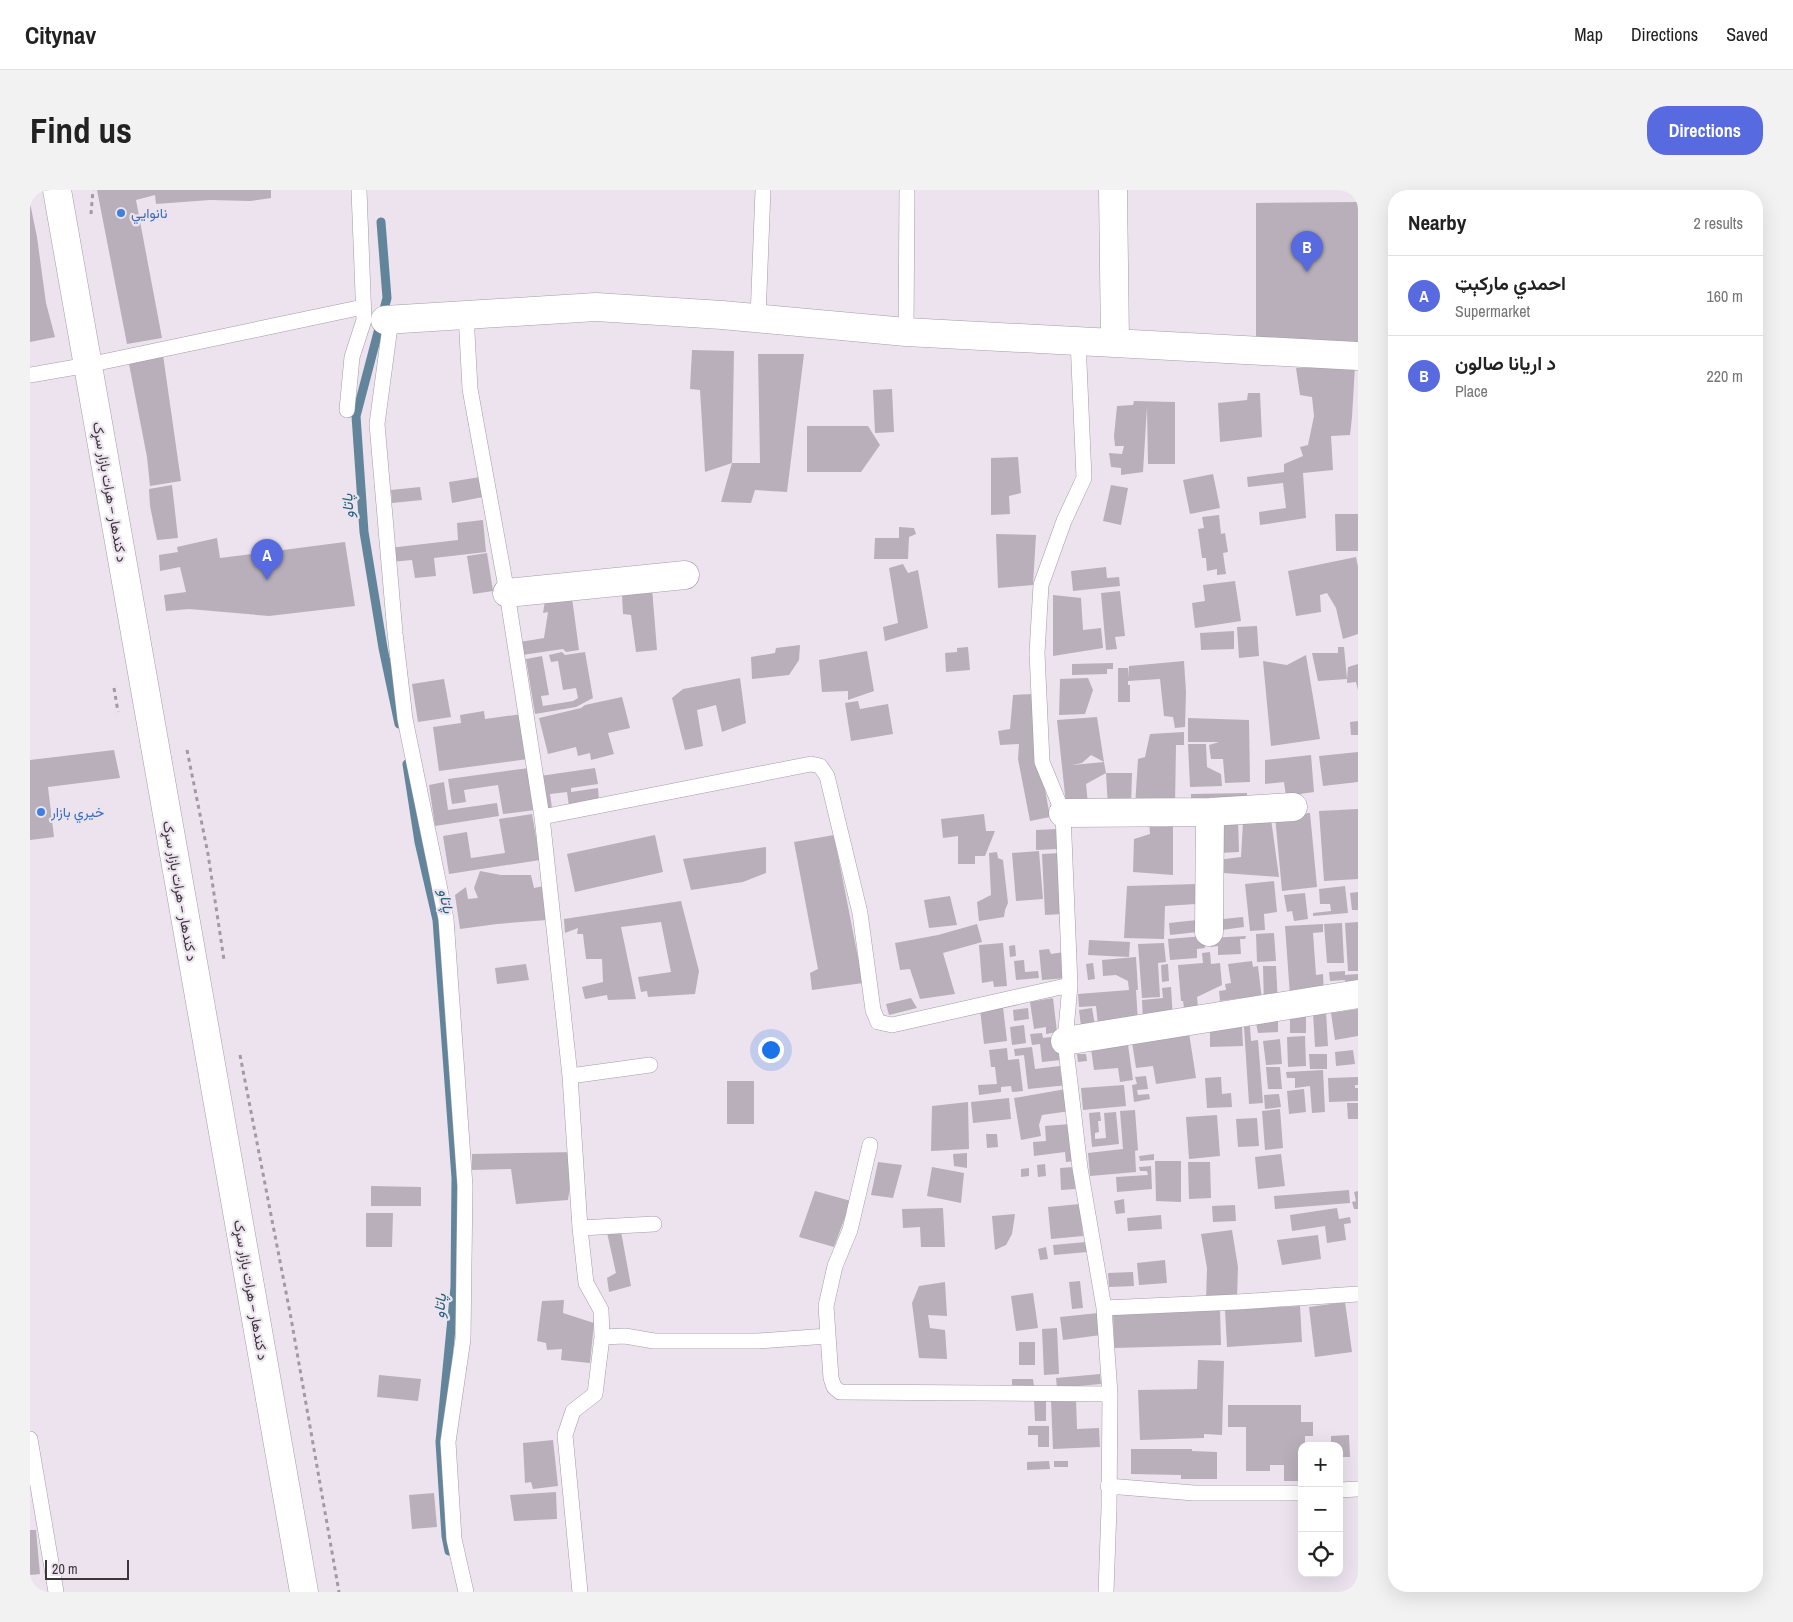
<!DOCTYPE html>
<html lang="en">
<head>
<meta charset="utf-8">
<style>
  :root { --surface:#fff; --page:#f2f2f2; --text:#222; --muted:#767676; --line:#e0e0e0; --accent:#576ae0 }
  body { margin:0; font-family:"Archivo Narrow",Vazirmatn,sans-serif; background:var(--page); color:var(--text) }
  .controls { position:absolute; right:15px; bottom:15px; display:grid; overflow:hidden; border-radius:10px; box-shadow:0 5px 20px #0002 }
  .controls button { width:45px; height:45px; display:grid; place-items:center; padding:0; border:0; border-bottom:1px solid var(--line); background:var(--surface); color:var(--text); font:25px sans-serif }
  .scale { position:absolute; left:15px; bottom:12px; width:84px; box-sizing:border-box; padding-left:5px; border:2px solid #3a363a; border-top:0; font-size:14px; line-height:18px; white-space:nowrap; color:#3a363a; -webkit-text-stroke:4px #ece3ee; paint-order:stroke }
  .you { position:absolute; left:740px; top:859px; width:18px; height:18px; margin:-12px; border:4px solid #fff; border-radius:50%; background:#1a73e8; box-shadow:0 0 0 8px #1a73e833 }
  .badge { display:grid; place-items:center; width:32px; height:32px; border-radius:50%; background:var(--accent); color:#fff; font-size:16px; font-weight:700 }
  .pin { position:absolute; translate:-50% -41px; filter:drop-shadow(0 1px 2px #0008) }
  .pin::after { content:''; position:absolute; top:26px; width:18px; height:15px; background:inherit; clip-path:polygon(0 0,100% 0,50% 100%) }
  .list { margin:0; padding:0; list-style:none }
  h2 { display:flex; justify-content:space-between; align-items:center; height:65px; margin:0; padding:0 20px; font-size:21px }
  h2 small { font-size:16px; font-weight:400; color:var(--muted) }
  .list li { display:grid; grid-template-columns:32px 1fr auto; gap:15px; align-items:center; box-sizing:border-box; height:80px; padding:0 20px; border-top:1px solid var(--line) }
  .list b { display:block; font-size:19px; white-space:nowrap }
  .list p { margin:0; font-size:16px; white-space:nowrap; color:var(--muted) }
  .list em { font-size:16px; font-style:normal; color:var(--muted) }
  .icon { flex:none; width:28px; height:28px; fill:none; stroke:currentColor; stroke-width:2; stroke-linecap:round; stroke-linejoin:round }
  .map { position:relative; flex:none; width:1328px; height:1402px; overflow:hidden; border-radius:20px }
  header { display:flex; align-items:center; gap:30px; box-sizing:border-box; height:70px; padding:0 25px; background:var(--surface); border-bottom:1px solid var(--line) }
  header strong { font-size:24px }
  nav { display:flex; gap:28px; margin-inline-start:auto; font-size:18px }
  .intro { display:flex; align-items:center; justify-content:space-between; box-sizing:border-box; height:120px; padding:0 30px }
  h1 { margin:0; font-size:35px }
  .button { padding:12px 22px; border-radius:20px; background:var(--accent); color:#fff; font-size:18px; font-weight:700 }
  main { display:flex; gap:30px; padding:0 30px }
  aside { flex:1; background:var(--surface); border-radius:20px; box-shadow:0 5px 20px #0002 }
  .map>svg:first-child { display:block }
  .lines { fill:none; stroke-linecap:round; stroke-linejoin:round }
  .stream { stroke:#62859b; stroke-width:9 }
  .building { fill:#b8afba }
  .lane-casing { stroke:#a49ba6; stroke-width:16 }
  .street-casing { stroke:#a49ba6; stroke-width:29 }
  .secondary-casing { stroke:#a49ba6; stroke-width:29 }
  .path { stroke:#a19aa2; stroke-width:3; stroke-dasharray:4 4; stroke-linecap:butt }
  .lane { stroke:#fff; stroke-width:15 }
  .street { stroke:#fff; stroke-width:28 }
  .secondary { stroke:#fff; stroke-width:28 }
  .shop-dot { fill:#3f7fe0; stroke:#ece3ee; stroke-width:2 }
  .labels { text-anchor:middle; stroke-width:4.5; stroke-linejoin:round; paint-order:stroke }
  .shop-label { font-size:14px; fill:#366cbe; stroke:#ece3ee; text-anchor:start }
  .street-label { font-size:14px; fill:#3a363a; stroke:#ece3ee }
  .water-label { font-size:15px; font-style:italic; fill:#1f5f7c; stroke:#ece3ee }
</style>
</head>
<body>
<header>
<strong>Citynav</strong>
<nav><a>Map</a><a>Directions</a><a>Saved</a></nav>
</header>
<div class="intro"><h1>Find us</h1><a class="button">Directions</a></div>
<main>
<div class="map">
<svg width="1328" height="1402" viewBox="0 0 1328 1402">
  <rect width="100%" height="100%" fill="#ece3ee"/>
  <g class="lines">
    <!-- stream -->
    <path class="stream" d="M351 32 357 108 326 226 334 342 353 458 369 534
      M377 574 389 652 407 730 426 988 425 1097 410 1252 416 1346 419 1361"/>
  </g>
  <!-- building -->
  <path class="building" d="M67 0H241V8L220 11 180 10 126 14 125 5 106 10 132 148 97 154Z
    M1328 12V157L1226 152V13Z
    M0 13 7 47 16 113 25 147 0 152Z
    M662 160 704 161 702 273 675 282 670 200 660 199Z
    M728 164H774L757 302 725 300 721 313 691 312 702 273H730Z
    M133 165 151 291 120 296 117 267 99 174Z
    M1325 176 1322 227 1320 245 1301 246 1303 280 1273 283 1276 328 1230 335 1229 322 1256 318 1253 293 1218 297 1217 287 1254 282V274L1273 266 1270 257 1278 255 1284 226 1282 207 1270 205 1266 178Z
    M862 199 864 242 845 243 843 200Z
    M1218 203H1230L1232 247 1190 252 1188 213 1217 210Z
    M1104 211 1145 212V274H1118L1117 217 1113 282 1091 285V278L1081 277 1079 263 1092 264 1094 256H1085L1084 246 1087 216 1103 215Z
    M777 236H838L850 255 831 282H777Z
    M988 267 991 303 979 306 980 324 961 325V268Z
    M1183 284 1190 318 1160 324 1153 290Z
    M450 287 453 307 422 313 419 292Z
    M142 295 148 348 127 350 120 316 119 299Z
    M1081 295 1098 298 1091 335 1073 331Z
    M390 297 392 310 362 313 361 300Z
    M1305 324H1328V361H1306Z
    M1189 325 1191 344 1195 343 1198 362 1193 363 1196 384 1187 385V379L1177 381 1176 368H1172L1168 339 1174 338 1172 327Z
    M453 330 456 362 404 368 406 386 385 388 382 370 361 372 359 358 428 350 427 333Z
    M869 337 884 338 886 344 879 347 878 369H844L845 348H869Z
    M966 344 1006 345 1003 395 968 398Z
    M187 348 190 368 315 352 325 416 239 426 159 419 136 421 134 405 156 402 150 377 130 381 129 365 148 362 147 357Z
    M457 363 463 401 443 404 437 366Z
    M1326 367 1328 377V444L1313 449 1306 418 1297 403 1290 405 1291 422 1266 426 1258 381Z
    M873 374 878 383 888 380 898 438 855 451 853 437 868 433 859 378Z
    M1076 377 1077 388 1089 387 1090 396 1043 401 1041 381Z
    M1205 391 1211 431 1165 438 1162 413 1175 411 1173 395Z
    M622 398 627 460 606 462 601 425 593 424 592 405Z
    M1090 401 1095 446 1085 447 1087 459 1076 460 1071 403Z
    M1023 405 1051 408 1053 440 1071 438 1073 458 1023 466Z
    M542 408 549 460 536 462 533 459 492 465 490 452 514 448 518 422 513 423 515 411Z
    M1227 436 1229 466 1209 468 1207 437Z
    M1204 441V459L1171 460 1170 443Z
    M770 455 769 470 759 485 722 489 721 467 745 463 746 458Z
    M938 457 940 480 916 482 915 463 927 462V458Z
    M1308 457H1314L1317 489 1318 477 1328 474V500L1326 492 1317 493V489L1288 491 1282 463H1308Z
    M837 461 844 501 818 510V501L792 502 789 470Z
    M532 462 535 465 555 462 563 508 546 517 505 524 496 469 512 466 519 505 511 506 513 516 543 511 548 508 546 498 533 500 528 471 521 472 519 465Z
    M1276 465 1290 549 1241 556 1233 471 1257 475Z
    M1154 471 1156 502 1155 537 1145 538 1143 527 1134 526 1130 489 1098 491V495H1100V512H1088V478H1098V488L1099 476Z
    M1083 473V479H1077V484L1042 485V474Z
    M710 488 716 533 692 542 686 515 667 520 673 556 655 560 642 508 653 499Z
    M1058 488 1063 500 1055 524 1029 525 1030 489Z
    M414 489 421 527 388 532 382 494Z
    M1004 504 1009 566 1020 627 1000 631 988 569 989 554 970 555 968 541 980 539 983 505Z
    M592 507 600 538 578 543 584 564 561 570 560 563 548 566 546 557 518 564 509 528 551 518 555 515Z
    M828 511 830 519 858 514 863 544 821 551 815 513Z
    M454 521 455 529 492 524 498 569 409 581 403 537 431 533 430 525Z
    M1067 527 1074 572 1061 565 1052 573 1042 575 1074 572 1076 583 1056 594 1058 614H1036L1027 530Z
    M1158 528 1219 530 1220 592 1195 593 1193 569H1181L1179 555 1189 552H1158Z
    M1328 531V545H1321L1320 532Z
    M1154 542V555H1146L1145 617H1105L1108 569 1115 567 1120 544Z
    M1158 554H1176L1177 577 1191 584 1192 596 1160 597Z
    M84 560 90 588 18 597 24 647 0 650V570Z
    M1328 562V592L1293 596 1289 566Z
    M1281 565 1284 602 1256 606 1254 592 1235 594V570Z
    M499 578 505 620 473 624 468 595 434 600 436 612 422 614 418 589Z
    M565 578 568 594 541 598V602L568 598 569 611 539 616 537 602 520 604 522 618 515 619 510 586Z
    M1076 583H1102L1101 616 1078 617Z
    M414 592 418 620 467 613 469 626 405 636 399 595Z
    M1217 603V615L1161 612V604Z
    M1328 619V689L1294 691 1289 621Z
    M1280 623 1287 697 1252 701 1245 626Z
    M502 624 510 670 419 684 413 646 437 642 441 668 475 663 469 629Z
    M954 624 956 641H965L955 666H945V674H928V646L913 648 911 629Z
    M1208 628 1209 662 1188 663 1187 629Z
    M1241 629 1249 687 1179 682 1187 670 1211 667 1213 632Z
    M1119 631 1143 634V685L1103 682 1104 649 1120 644Z
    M1027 639 1028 659 1006 660V640Z
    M625 645 633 682 545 702 537 664Z
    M804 645 833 793 782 800 780 783 788 779 764 652Z
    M736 657V683L713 692 661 700 653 669Z
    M1009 661 1013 709 986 711 982 663Z
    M967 662 968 668 973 670 978 713 975 720 974 727 949 731 947 712 961 705 959 663Z
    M1030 663 1033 724 1015 725 1012 664Z
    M450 681 471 685H501L504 698 519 695 517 730 467 734 430 739 425 705 436 697 438 709 448 708 444 698Z
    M1244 691 1247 722 1234 724 1235 740 1220 741 1215 694Z
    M1167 694 1166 714 1135 716 1134 749 1094 748 1097 696Z
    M1315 696 1318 723 1283 726V723L1301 721 1300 714H1290L1289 699Z
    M1328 702V720H1322L1320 703Z
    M1275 703 1278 729 1264 731 1262 721 1257 722 1254 705Z
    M920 706 927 735 899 738 894 710Z
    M651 711 669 781 665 804 618 807 617 801 611 802 608 787 641 782 631 732 591 737 606 809 578 810 577 805 555 809 552 797 573 792 572 769H556L553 744H547L548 738 535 743 534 729Z
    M1213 727 1214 737 1184 741 1183 730Z
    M1167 730 1168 742 1140 745 1139 733Z
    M1328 732V781H1318L1315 733Z
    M1312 733 1314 773H1297L1294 734Z
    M947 734 952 752 913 763 925 804 890 809 880 779 870 780 865 753 908 745Z
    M1293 734V742L1283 743 1286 785 1293 784 1294 804 1260 806 1255 736Z
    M1244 743 1246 771 1227 772 1226 744Z
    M1174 746 1175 758 1167 759V768L1140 770 1138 749Z
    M1216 746 1215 749H1210L1211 764 1188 765V756L1181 757 1180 748Z
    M1059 750 1100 752 1099 767 1058 765Z
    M973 753 977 796 964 797 963 791 952 793 949 755Z
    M1134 753 1136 772 1128 773 1130 807 1112 808 1108 754Z
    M985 755 986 766 980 767 979 756Z
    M1019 759 1021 764 1034 762 1037 788 1012 790 1009 760Z
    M1180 762 1181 774 1190 773 1192 795 1167 807 1168 817 1154 818 1153 811H1151L1148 775 1173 773 1172 763Z
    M1106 767 1108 800H1106L1108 832 1068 835 1066 816 1049 817 1048 804 1099 800 1098 791 1086 785 1073 786 1072 770Z
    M994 770 995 782 1008 781 1009 788 986 790 984 771Z
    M1222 771 1223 777 1228 776 1233 819 1213 821 1212 808 1190 811 1189 801 1196 800 1195 794 1201 793 1198 774Z
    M1063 773 1065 789 1058 790 1056 774Z
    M496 774 499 790 467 794 465 778Z
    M1138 774 1139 791 1132 792 1131 775Z
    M1233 776H1246L1248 814 1234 815Z
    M1315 781V785L1328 784V797L1316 798 1315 790 1300 791 1299 782Z
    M1141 797 1143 830 1113 832 1112 810 1133 808 1132 798Z
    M881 808 887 818 859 825 856 814Z
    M1023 808 1027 842 1016 844V837L1004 839 1000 812Z
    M973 817 977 851 954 854 950 819Z
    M998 818 999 829 984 831 983 820Z
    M1062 818 1065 835 1051 836 1049 820Z
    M1328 819V846L1305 850 1301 823Z
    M1296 821 1298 856 1285 857 1283 822Z
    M1260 826H1276V843H1260Z
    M1248 831V842L1228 843 1226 833Z
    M994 835 996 853 982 855 980 837Z
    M1212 836 1213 856 1180 857V838Z
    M1220 836 1221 851 1228 850 1233 913 1219 914 1214 837Z
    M1012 843 1013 848 1028 846 1031 870 1012 872 1010 854 1002 855 1000 844Z
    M1159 843 1166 888 1126 894 1123 876 1106 878 1102 852Z
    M1275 846 1276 876 1258 877 1257 847Z
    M1250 849 1252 874 1236 875 1233 851Z
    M1098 855 1103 890 1090 892 1088 878 1064 880 1061 859Z
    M1002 857 1005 879 1030 876 1031 886 1037 885 1038 895 998 899 994 865 985 866 984 859Z
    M977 858 978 870 989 869 993 901 982 902 981 896 971 897V902L949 905 948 895 967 894 965 877H961L959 860Z
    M1323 860 1325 874 1306 876 1305 862Z
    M1047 864H1056L1057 871 1048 872Z
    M1279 864H1297V879H1280Z
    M1236 877H1250L1252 899H1238Z
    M1293 880 1295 922 1282 923 1280 896 1265 898V888H1257L1256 882Z
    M1116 886 1118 899 1107 900 1108 905 1119 904 1120 909 1104 912 1102 895 1107 894 1105 887Z
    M1191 887 1192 904 1201 903 1202 917 1177 918 1175 888Z
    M1328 887V895H1325V898H1328V911L1299 912 1298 888Z
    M697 891H724V934H697Z
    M1094 895 1096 916 1053 920 1051 898Z
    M1036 899 1040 921 1012 925 1009 935 1011 946 991 950 984 908Z
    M1274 899 1276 922 1259 924 1257 901Z
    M1249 904 1251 917 1235 919 1234 905Z
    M979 908 981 929 943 933 941 912Z
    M938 912 939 959 901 961 902 916Z
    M1317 913H1328V929H1318Z
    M1250 919 1253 958 1235 960 1232 921Z
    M1105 920 1108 960 1105 961 1106 982 1060 986 1058 963 1093 959 1090 921Z
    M1070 922 1071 931H1068L1069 942 1065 943V949L1076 948 1074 923 1086 922 1089 954 1062 957 1059 923Z
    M1187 925 1190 966 1159 969 1156 927Z
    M1227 928 1229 956 1208 957 1206 929Z
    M1040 934 1044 971 1036 972 1035 962 1004 966 1003 952 1016 951 1015 936Z
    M956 944H967L968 957 957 958Z
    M545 962 538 1010 486 1014 481 979 442 980V964Z
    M937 963V978L924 976 923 964Z
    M1124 964V970L1110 971 1109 966Z
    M1251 964 1255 996 1228 999 1225 967Z
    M1125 971H1151V1012L1126 1011Z
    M848 972 872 975 863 1008 841 1005Z
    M1158 972H1180L1181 1008 1159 1009Z
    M1015 974 1016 986 1008 987 1007 975Z
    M1121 976 1122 999 1087 1002 1086 987 1118 985 1117 981H1110L1109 977Z
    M902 977 934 983 931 1013 897 1006Z
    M1044 977 1045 999 1031 1000 1030 978Z
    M999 978V986L991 987V979Z
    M341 996 391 997V1016H341Z
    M1319 1000 1320 1013 1245 1019 1244 1006Z
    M785 1001 821 1011 804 1057 769 1047Z
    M1328 1001V1019H1324L1322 1012 1326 1011 1324 1002Z
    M1094 1009 1095 1023 1086 1024 1084 1011Z
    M1050 1014 1053 1046 1021 1049 1018 1017Z
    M1205 1015 1206 1031 1183 1032 1182 1016Z
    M913 1018 915 1057H891L890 1037 873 1038 872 1019Z
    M1307 1018 1309 1029 1320 1027 1321 1033 1314 1034 1316 1050 1297 1053 1295 1036 1262 1041 1260 1025Z
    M336 1023H363L362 1057H336Z
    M985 1024 982 1044 976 1055 965 1060 962 1026Z
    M1131 1025 1132 1039 1098 1041 1097 1028Z
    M590 1036 601 1096 579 1102 577 1088 586 1083 576 1038Z
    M1202 1040 1208 1077 1207 1109 1176 1111 1177 1078 1171 1044Z
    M1288 1045 1291 1069 1252 1075 1247 1050Z
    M1056 1052 1057 1062 1024 1065 1023 1055Z
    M1016 1057 1018 1069 1010 1070 1008 1059Z
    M1135 1070 1137 1093 1109 1095 1107 1073Z
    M1103 1082 1104 1096 1079 1097 1078 1083Z
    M1050 1091 1053 1118 1042 1119 1039 1092Z
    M915 1092 917 1126 898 1125 900 1138 915 1140 917 1169 889 1168 882 1113 889 1096Z
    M1003 1103 1008 1138 986 1141 981 1106Z
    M534 1110 533 1123 564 1133 560 1173 531 1170 532 1159 517 1160 516 1153 507 1151 512 1111Z
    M1315 1112 1322 1162 1285 1167 1279 1117Z
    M1270 1116 1272 1152 1197 1157 1195 1120Z
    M1190 1120 1191 1155 1084 1158 1083 1123Z
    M1068 1123 1071 1145 1033 1150 1030 1127Z
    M1027 1138 1029 1184 1014 1185 1012 1139Z
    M989 1152H1005V1175H989Z
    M1168 1170 1194 1171 1192 1245 1174 1244V1248L1110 1250 1108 1200 1167 1199Z
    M1070 1184 1071 1194 1027 1198 1026 1188Z
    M349 1185 391 1189 388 1211 347 1207Z
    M982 1189H1003L1004 1196H982Z
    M1016 1208V1231H1005L1004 1209Z
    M1046 1209 1047 1239 1069 1238 1070 1257 1023 1259 1021 1210Z
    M1198 1215H1271V1232H1283V1246H1275V1256H1272V1291H1254V1275H1240V1281H1216V1237H1198Z
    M998 1236H1019V1257H1008V1245H998Z
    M1319 1245 1320 1267H1309V1256H1301V1246Z
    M523 1250 528 1296 503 1299 501 1292 495 1293 493 1253Z
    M1101 1259H1162V1261L1187 1262V1289H1151V1285L1101 1284Z
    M1019 1271 1020 1279 997 1280V1272Z
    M1024 1271H1038V1277H1024Z
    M526 1302 527 1329 484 1331 480 1305Z
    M404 1303 407 1337 382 1339 379 1305Z
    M0 1340H6L10 1384 0 1385Z"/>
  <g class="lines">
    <!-- lane casing -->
    <g class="lane-casing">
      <path id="lane" d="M436 124 440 199 477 403 512 627 540 886 550 1038 556 1093 571 1120 572 1147 565 1204 543 1221 535 1245 550 1402
        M728 128 733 0
        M361 129 347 234 365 443 375 529 416 729 435 996 433 1149 418 1252 424 1349 436 1402
        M876 142 877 0
        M1048 150 1054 288 1034 331 1011 395 1007 463 1012 572 1033 623 1040 795 1035 851 1050 978 1074 1118 1080 1204 1079 1318 1076 1402
        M0 185 58 175 333 117
        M317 220 322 167 334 130 329 0
        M512 627 781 574 790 576 797 586 830 723 843 820 848 832 862 835 1040 795
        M540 886 620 875
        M840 955 820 1040 805 1076 796 1116 801 1188 804 1197 810 1202 1080 1204
        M550 1038 624 1034
        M1074 1118 1207 1112 1328 1104
        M572 1147 595 1146 624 1151H728L798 1146
        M0 1249 26 1402
        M1078 1296 1164 1303H1272
        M1309 1300 1328 1299"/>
    </g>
    <!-- street casing -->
    <g class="street-casing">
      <path id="street" d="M1083 0 1085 152
        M355 130 566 117 692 125 876 142 1328 166
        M477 403 655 385
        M1033 623 1180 622 1263 617
        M1179 742 1180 622
        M1035 851 1328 804"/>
    </g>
    <!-- secondary casing -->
    <g class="secondary-casing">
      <path id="secondary" d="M27 0 274 1402"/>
    </g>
    <!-- path -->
    <path class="path" d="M61 24 63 0
      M84 498 88 522
      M157 560 178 664 194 770
      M210 865 261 1128 309 1402"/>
    <!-- lane -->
    <use href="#lane" class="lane"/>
    <!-- street -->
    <use href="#street" class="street"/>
    <!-- secondary -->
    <use href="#secondary" class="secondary"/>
  </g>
  <!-- markers -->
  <g class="shop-dot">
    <circle cx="91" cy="23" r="5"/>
    <circle cx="11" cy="622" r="5"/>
  </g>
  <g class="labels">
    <!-- shop labels -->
    <g class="shop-label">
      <text x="101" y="28">نانوايي</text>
      <text x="21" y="627">خیري بازار</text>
    </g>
    <!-- street labels -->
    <g class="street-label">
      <text transform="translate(80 302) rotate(80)" y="5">د کندهار – هرات بازار سړک</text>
      <text transform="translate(150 701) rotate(80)" y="5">د کندهار – هرات بازار سړک</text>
      <text transform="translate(221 1100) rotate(80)" y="5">د کندهار – هرات بازار سړک</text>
    </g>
    <!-- water labels -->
    <g class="water-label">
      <text transform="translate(318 316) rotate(-94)" y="5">پاتاو</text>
      <text transform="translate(416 711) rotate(78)" y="5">پاتاو</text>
      <text transform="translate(410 1116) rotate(-85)" y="5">پاتاو</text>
    </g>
  </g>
</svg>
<div class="controls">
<button>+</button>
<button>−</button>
<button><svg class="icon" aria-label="locate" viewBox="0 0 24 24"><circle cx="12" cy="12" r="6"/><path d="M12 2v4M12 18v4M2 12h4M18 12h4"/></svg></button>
</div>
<div class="scale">20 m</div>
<div class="you"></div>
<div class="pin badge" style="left:237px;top:390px">A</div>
<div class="pin badge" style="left:1277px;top:82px">B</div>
</div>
<aside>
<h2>Nearby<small>2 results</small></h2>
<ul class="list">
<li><span class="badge">A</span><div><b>احمدي مارکېټ</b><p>Supermarket</p></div><em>160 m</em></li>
<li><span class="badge">B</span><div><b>د اریانا صالون</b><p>Place</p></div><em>220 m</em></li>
</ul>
</aside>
</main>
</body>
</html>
